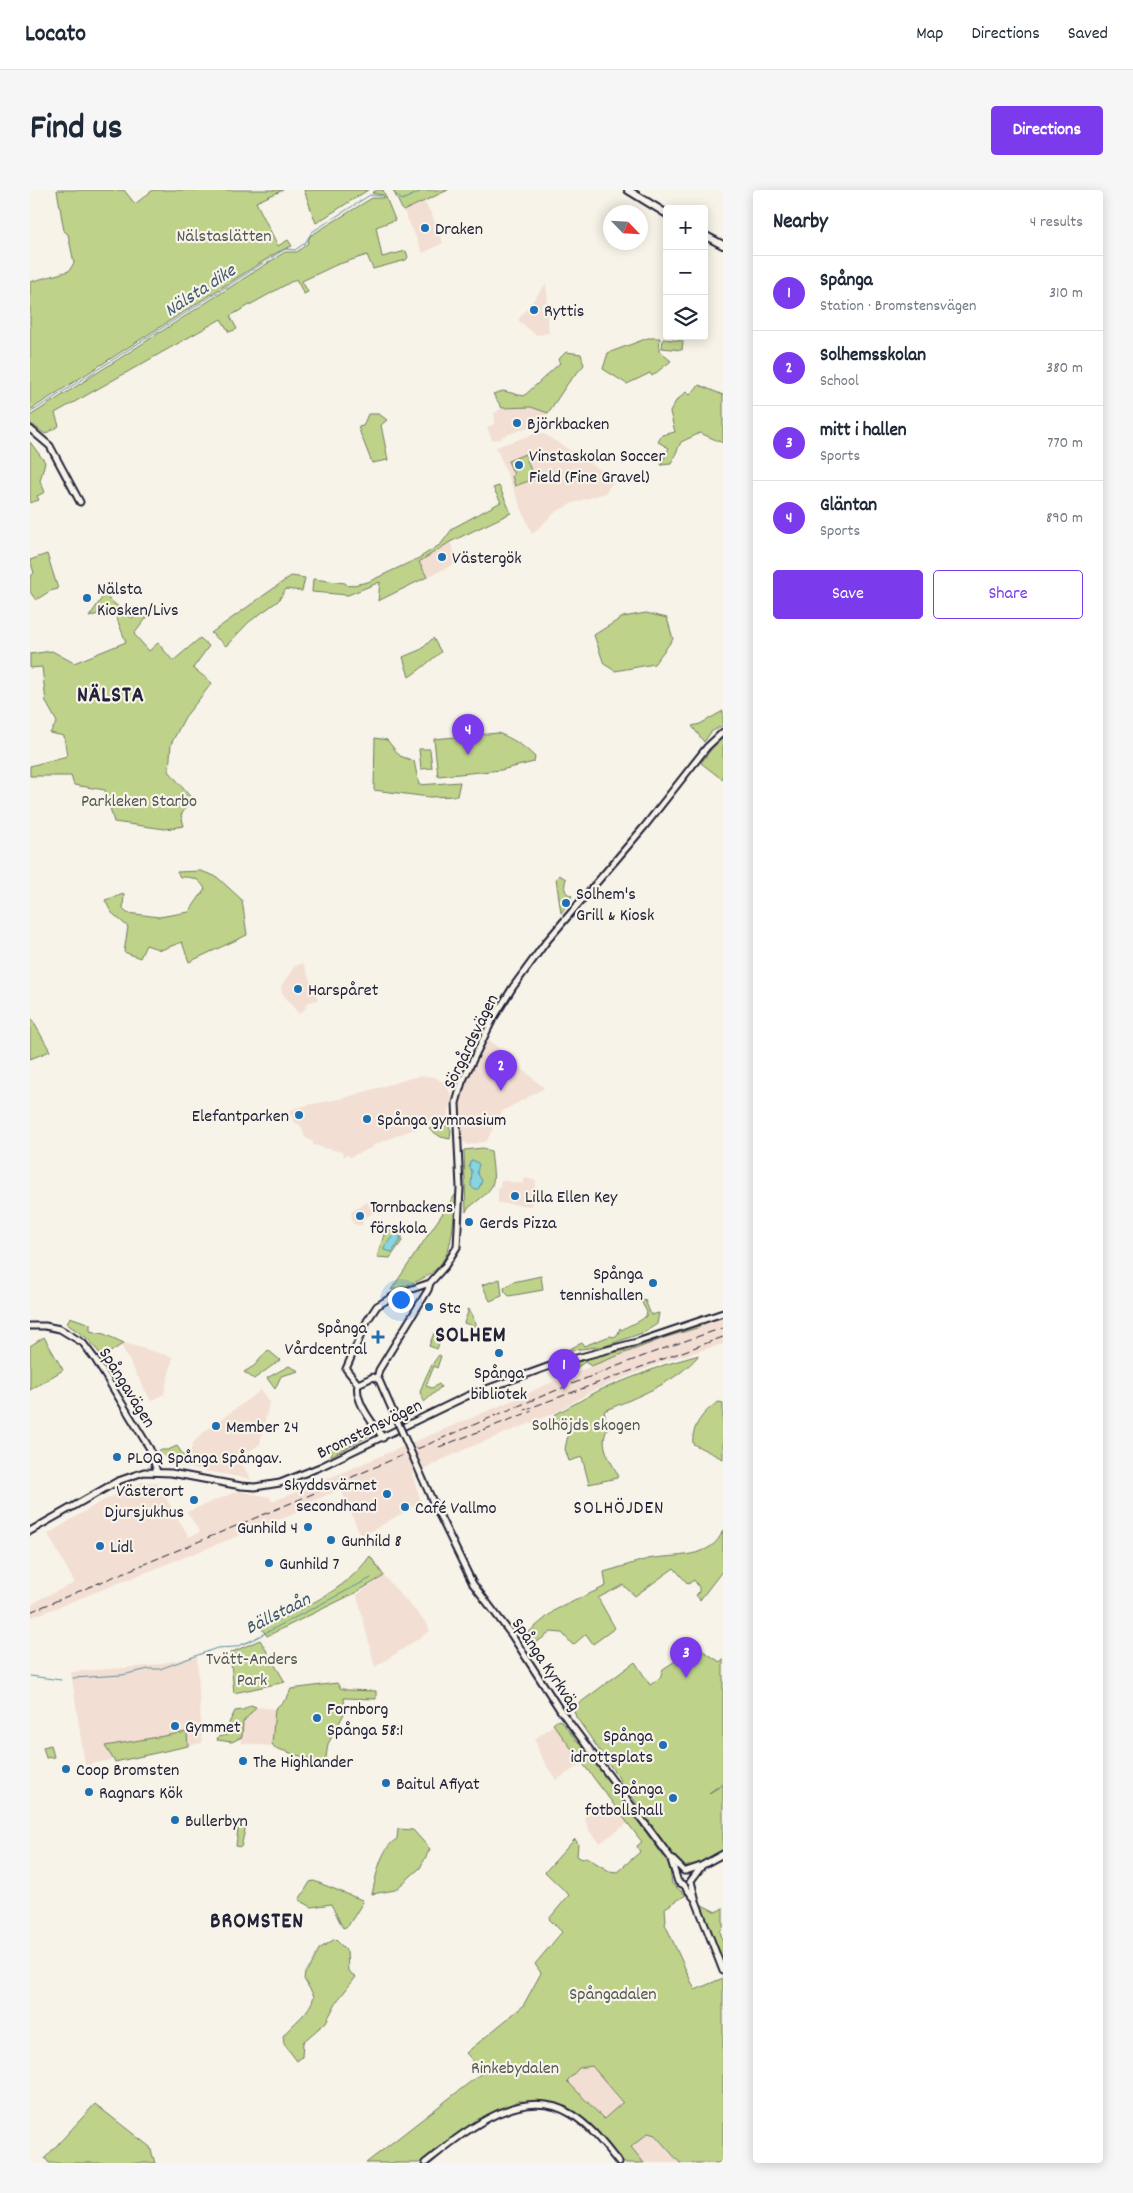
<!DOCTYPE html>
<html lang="en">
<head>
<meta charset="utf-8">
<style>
  :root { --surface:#fff; --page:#f6f6f7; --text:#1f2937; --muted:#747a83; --line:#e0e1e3; --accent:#7c3aed }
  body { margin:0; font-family:Dekko,sans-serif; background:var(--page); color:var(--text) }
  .controls { position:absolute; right:15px; top:15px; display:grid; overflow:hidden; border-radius:5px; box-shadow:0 2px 12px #0003 }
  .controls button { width:45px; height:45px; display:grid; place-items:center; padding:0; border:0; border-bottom:1px solid var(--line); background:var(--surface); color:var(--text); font:25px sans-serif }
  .compass { position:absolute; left:573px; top:15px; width:45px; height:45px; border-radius:50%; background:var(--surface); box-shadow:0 2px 12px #0003; rotate:115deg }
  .you { position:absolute; left:370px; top:1109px; width:18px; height:18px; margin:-12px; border:4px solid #fff; border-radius:50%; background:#1a73e8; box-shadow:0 0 0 8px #1a73e833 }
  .badge { display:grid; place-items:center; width:32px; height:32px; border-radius:50%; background:var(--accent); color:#fff; font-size:16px; font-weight:700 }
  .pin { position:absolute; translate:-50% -41px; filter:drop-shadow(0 1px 2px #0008) }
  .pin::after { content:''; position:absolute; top:26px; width:18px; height:15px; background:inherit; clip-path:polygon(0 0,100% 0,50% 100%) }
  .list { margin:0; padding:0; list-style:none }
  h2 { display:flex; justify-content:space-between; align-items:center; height:65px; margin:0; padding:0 20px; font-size:21px }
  h2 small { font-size:16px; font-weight:400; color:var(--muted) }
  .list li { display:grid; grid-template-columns:32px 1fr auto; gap:15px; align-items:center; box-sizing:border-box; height:75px; padding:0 20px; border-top:1px solid var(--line) }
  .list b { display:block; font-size:19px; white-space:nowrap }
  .list p { margin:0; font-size:16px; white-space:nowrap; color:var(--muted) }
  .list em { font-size:16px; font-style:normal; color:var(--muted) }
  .actions { display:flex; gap:10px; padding:15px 20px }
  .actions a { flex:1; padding:11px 0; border:1px solid var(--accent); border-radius:5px; text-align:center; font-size:18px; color:var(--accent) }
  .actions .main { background:var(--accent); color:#fff }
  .icon { flex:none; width:28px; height:28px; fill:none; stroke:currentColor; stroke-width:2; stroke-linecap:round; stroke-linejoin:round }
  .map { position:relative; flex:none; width:693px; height:1973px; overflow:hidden; border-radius:5px }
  header { display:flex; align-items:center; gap:30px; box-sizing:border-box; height:70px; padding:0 25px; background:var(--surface); border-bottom:1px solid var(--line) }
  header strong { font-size:24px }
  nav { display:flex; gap:28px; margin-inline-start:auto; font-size:18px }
  .intro { display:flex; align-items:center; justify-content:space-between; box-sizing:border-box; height:120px; padding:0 30px }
  h1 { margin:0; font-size:35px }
  .button { padding:12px 22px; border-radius:5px; background:var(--accent); color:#fff; font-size:18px; font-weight:700 }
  main { display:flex; gap:30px; padding:0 30px }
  aside { flex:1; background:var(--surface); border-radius:5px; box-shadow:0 2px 12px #0003 }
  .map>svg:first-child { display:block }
  .built { fill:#f2ded2 }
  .green { fill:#bed389; stroke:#707a62; fill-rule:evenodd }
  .water { fill:#86d6e1; stroke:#5e8e9f }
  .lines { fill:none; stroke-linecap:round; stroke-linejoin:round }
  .stream { stroke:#5e8e9f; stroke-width:1 }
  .minor-casing { stroke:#22223b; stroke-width:9 }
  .major-casing { stroke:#22223b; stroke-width:10 }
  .minor { stroke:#f7f3e8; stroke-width:5 }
  .major { stroke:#f7f3e8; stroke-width:6 }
  .rail { stroke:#22223b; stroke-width:1; stroke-dasharray:8 4; stroke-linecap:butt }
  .minor-bridge-casing { stroke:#22223b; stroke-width:9; stroke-linecap:butt }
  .minor-bridge { stroke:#f7f3e8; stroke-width:5 }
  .poi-dot { fill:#1f6fb2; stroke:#f7f3e8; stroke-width:2 }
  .labels { text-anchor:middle; stroke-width:4.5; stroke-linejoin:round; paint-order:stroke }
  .poi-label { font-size:18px; fill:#22223b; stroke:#f7f3e8; text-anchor:start }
  .park-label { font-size:18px; fill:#515752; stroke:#f7f3e8 }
  .street-label { font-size:18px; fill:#22223b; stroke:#f7f3e8 }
  .water-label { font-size:19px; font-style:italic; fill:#40586d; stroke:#f7f3e8 }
  .neighbourhood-label { font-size:19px; letter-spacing:1px; fill:#22223b; stroke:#f7f3e8 }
  .district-label { font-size:22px; font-weight:bold; letter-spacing:1px; fill:#22223b; stroke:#f7f3e8 }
</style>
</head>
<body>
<header>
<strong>Locato</strong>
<nav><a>Map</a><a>Directions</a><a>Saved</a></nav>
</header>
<div class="intro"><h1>Find us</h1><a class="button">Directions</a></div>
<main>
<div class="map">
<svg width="693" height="1973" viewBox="0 0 693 1973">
  <rect width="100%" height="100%" fill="#f7f3e8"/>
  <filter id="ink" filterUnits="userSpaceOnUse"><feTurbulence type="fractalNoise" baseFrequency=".02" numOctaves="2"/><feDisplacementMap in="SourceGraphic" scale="10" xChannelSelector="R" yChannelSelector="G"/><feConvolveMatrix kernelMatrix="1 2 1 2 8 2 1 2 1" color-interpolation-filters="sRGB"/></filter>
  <g filter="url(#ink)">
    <!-- built -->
    <path class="built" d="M394 12 401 23 413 53 393 63 374 21Z
      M516 94 518 112 513 113 511 115V119H516L519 143 506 145 488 130Z
      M501 217 518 223 507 238 500 240 499 237 471 247 472 249 462 250 457 237 463 235 465 232 464 223 472 218Z
      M507 243H512L571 280 583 292 575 303 543 313 527 321 502 344 466 257Z
      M420 352 429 372 397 387 389 372Z
      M273 773 288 810 279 812 275 815 276 818 269 824 252 803 251 796 265 776Z
      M457 848 514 898 473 921 468 927 457 951 438 955 432 950 431 913 436 893Z
      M388 886 404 887 416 894 422 907 418 926 343 955V957L320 967 318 965 314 966 312 962 283 955V952L275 947 271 936 264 932 259 921 268 917 314 908Z
      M495 988 506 991 501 1016 468 1013V998H470L471 990 493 994Z
      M337 1012 343 1023 333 1029 332 1036 323 1034 321 1022Z
      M689 1129H693V1154L635 1171 562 1201 523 1224 433 1260 382 1284 391 1312 331 1347 311 1299 278 1313 264 1324 0 1428V1416L12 1408 45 1393 18 1344 65 1315 112 1292 127 1293 159 1347 170 1342 157 1322 208 1301 240 1307 242 1312 498 1204 506 1199 574 1171Z
      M94 1153 143 1167 134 1204 121 1211 91 1155Z
      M231 1200 239 1213 230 1254 215 1264 213 1276 221 1289 142 1275 160 1262 163 1253 174 1242Z
      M354 1386 397 1434 400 1441 345 1477 327 1405Z
      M167 1466 172 1553 55 1575 41 1482 119 1476Z
      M226 1517 245 1519 241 1556 211 1553 213 1532Z
      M522 1536 526 1537 553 1573 526 1590 510 1565 505 1549Z
      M570 1614 576 1622 585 1616 598 1633 570 1653 560 1642 554 1627 559 1622 558 1619Z
      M562 1876 593 1913 574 1930 537 1891 548 1878Z
      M618 1943 625 1945 650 1973H614L601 1957Z"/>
    <!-- green -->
    <path class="green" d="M27 0H94L105 14 123 0H253L226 12 248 56 258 50 262 56 246 63 0 220V92L39 81 44 73 38 44 34 41Z
      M274 0H338L286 33Z
      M347 0H353L365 30 346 37 352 67 376 61 378 67 376 70 343 79 337 65 306 75 272 91 278 102 274 104 266 89 200 126 207 139 199 142 191 129 25 223 29 236 15 244 0 233V226L255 62H267L277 54 280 46 342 8H354L353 5 342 3Z
      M363 0H418L373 21Z
      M618 148H630L629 161 641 171 622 186 620 183 597 194 573 179 578 163Z
      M633 149 653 151 652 160 632 158Z
      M536 162 551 164 554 175 538 193 518 223 501 217 472 218 463 204 473 201 494 206 530 173 528 170Z
      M669 195 693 205V253L670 243 651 252 641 274 631 275 639 258 628 252 632 245 645 242 640 222 646 211 656 202 660 205Z
      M338 224H349L357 230 351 235 358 270 342 273 328 237 333 236Z
      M0 252 15 272 10 291 15 302 7 306 9 310 0 313Z
      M495 264 504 289 485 296 482 286 484 285 478 271Z
      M469 296 481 323 420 352 389 372 397 387 348 411 350 392 318 405 282 402 283 389 315 393 318 396 338 392 389 368 411 354 423 338 471 312 463 298Z
      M17 364 28 399 20 401 6 410 0 402V387L4 383 0 370Z
      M261 386 275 388 272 401 256 399 248 411 219 432 196 456 181 443Z
      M74 405 102 428 111 419 118 426 104 444 119 461 128 453 143 471 170 448 179 456 163 478 182 493 155 527 141 554 139 581 162 609 151 625 154 636 135 639 84 632 75 600 44 595 41 586H0V576L37 566 34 546 20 543 27 532 16 512 12 477 0 478V464L22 461 44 473 96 452 83 419 59 427Z
      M616 423 637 428 643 449 624 474 585 481 574 474 564 445 593 427Z
      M403 448 411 462 389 480 379 487 373 467 392 459Z
      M693 521V535L681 542 674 552 662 536 670 534Z
      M468 543C483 549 493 555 505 567L504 572 471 580 408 586 404 549Z
      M345 548 357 550 370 566 384 571 389 595 430 592 427 606 399 607 344 600Z
      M693 548V590L671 573 683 557Z
      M389 559H400L402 578 391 579Z
      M171 681 187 687 212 710 217 745 159 772 152 752 131 760 116 755 110 768 94 762 98 737 81 722 75 710 94 704 93 719 97 723 129 727 159 722 175 699C169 688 163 687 150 687L147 682Z
      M529 685 536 689C534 696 533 703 542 706L539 711 533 710 535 718 531 723 526 688Z
      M0 826 20 861 0 869Z
      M418 935 421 940 420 949 411 947 399 939Z
      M453 958 461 961C465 998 468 995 437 1019L436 1022 434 960Z
      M425 1005 426 1006C420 1063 423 1083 361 1100Z
      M357 1035 372 1043V1051L360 1068 347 1067Z
      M511 1086 513 1100 479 1106 475 1102 474 1098 483 1092Z
      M470 1089 472 1106 460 1111 452 1095Z
      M615 1110 621 1125 629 1123 627 1134 615 1142 575 1156 535 1161 552 1153 554 1156 580 1146 584 1147 588 1144 590 1138 592 1140C601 1133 606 1135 616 1126L617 1122 611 1111Z
      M437 1119 439 1120 448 1138 434 1133 438 1122Z
      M40 1127 60 1134V1141L74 1144 94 1153 73 1167 58 1149 37 1134Z
      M670 1134V1137L637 1147 561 1176 555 1172 546 1178 532 1182 531 1176 549 1169 598 1160Z
      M404 1143 412 1146 407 1159 399 1156Z
      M14 1147 33 1180 0 1200V1156Z
      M238 1160 250 1170 224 1189 214 1182 224 1176Z
      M409 1165 411 1166 407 1178 404 1176 396 1196 402 1198 409 1194 411 1197 394 1212 390 1202C395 1188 400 1176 409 1165Z
      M669 1165C646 1193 606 1207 574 1221L578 1238C568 1255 580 1269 588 1285L587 1288 559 1294 552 1267 539 1271 535 1259 538 1245 533 1232 520 1230 526 1224 570 1200 634 1175Z
      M259 1176 269 1181 251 1186 245 1199 237 1188Z
      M689 1212 693 1213V1269L663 1254C661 1237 674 1220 689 1212Z
      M337 1235 341 1241 339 1246 301 1266V1255Z
      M147 1256 154 1266 142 1275 129 1260H138Z
      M693 1340V1380L670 1410 666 1405 669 1402V1397L664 1390 658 1394 644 1378 605 1406 593 1395 568 1408 585 1438 563 1454 556 1444 543 1455 532 1443 521 1442 500 1457 493 1447 525 1420 576 1396 574 1382C588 1378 603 1373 618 1369 644 1364 683 1370 693 1340Z
      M340 1366 354 1386 325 1403 237 1446 231 1438C270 1419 315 1402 340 1366Z
      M230 1450 255 1492 204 1503 200 1463Z
      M667 1457 690 1472 693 1469V1593L679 1603 693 1595V1660L661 1678 650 1675 546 1527 543 1518 605 1472 620 1495 630 1488 633 1479Z
      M307 1493 310 1498 317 1500 346 1501V1509L314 1508 315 1522 298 1554 295 1574 245 1558 242 1554 245 1519 257 1508 261 1499Z
      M221 1515 226 1517 213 1532 212 1547 202 1552 187 1550 188 1547 198 1545 201 1542 199 1533 205 1521 213 1520Z
      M528 1530 531 1531 548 1553 552 1555 639 1674 642 1694 656 1705 635 1718 636 1731 635 1734 665 1800 693 1788V1973H650L625 1945 618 1943 601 1957 614 1973H593L561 1937 542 1921 514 1912 488 1911 459 1925 429 1944 389 1973H336L453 1882 436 1863 493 1816 511 1783 505 1774 532 1742 519 1729 539 1705 515 1682 545 1649 548 1654 547 1666 552 1669 556 1667 579 1681 587 1682 610 1662 607 1656 612 1652 523 1534ZM562 1876 593 1912 574 1929 537 1891 549 1878Z
      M157 1542 158 1556 85 1572 75 1556Z
      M21 1555 24 1567 16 1568 13 1557Z
      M209 1630 217 1631 211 1657 206 1656Z
      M368 1639 383 1640 400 1659 390 1678 365 1700 342 1704C346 1688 350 1658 367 1649Z
      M284 1691 332 1710 333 1712 318 1736 313 1738 301 1714 282 1717 269 1710 280 1692Z
      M670 1714 686 1722 693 1718V1738L690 1741 693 1752V1771Z
      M305 1749 317 1761 318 1781 326 1787 307 1811 296 1832 273 1852 272 1867 267 1871 254 1854 253 1846C263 1833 281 1822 284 1806L274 1789 275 1783 281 1776 289 1759Z
      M65 1914 120 1957 125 1973H19L15 1968Z"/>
    <!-- water -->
    <path class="water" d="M443 970 449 974 447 982 452 991 449 998 445 1000 441 996 442 981 439 977 440 972Z
      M366 1042 370 1044V1051L362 1062 354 1060V1057Z"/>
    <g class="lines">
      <!-- stream -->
      <path class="stream" d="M366 4 372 10 394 0
        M0 223 255 59 265 60 275 53 282 42 340 5 352 6
        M0 1486 31 1490
        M43 1488 92 1485 119 1479H130L187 1458 205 1457 218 1452 341 1388"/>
      <!-- minor casing -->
      <g class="minor-casing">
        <path id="minor" d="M0 239 20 256 50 312
          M0 1136H15L30 1139 53 1153 65 1169 120 1259 127 1282
          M347 1188 349 1180 398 1100 400 1093
          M328 1194 316 1179 337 1131 347 1116 367 1104 400 1093 415 1076 427 1057 430 998 426 913 432 892 463 829 483 797 516 752 614 637 677 557 693 542
          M328 1194 343 1187 349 1190 368 1233
          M328 1194C324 1212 344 1234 353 1248
          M403 1312 443 1394 481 1444 530 1520 640 1667 654 1681
          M0 1341 88 1291 114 1282 141 1283 211 1296 225 1297 250 1293 290 1277 437 1206 528 1173 607 1152 693 1123
          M641 1670 648 1692 654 1695 664 1708
          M656 1681 671 1676 693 1664
          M661 1691 666 1711 693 1781
          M660 1692 671 1677
          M395 1973C433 1943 491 1893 541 1924 561 1936 575 1956 589 1973"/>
      </g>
      <!-- major casing -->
      <g class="major-casing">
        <path id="major" d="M598 0 637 24
          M674 45 693 55"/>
      </g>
      <!-- minor -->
      <use href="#minor" class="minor"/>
      <!-- major -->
      <use href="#major" class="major"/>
      <!-- rail -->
      <path class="rail" d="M494 1220 693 1147
        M409 1257 502 1221
        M0 1422C122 1370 245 1321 366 1268 474 1222 581 1175 693 1138"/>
      <!-- minor-bridge casing -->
      <g class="minor-bridge-casing">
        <path id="minor-bridge" d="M368 1233 403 1312"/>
      </g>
      <!-- minor-bridge -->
      <use href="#minor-bridge" class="minor-bridge"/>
    </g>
  </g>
  <!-- markers -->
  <g class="poi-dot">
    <circle cx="395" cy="38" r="5"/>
    <circle cx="504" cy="120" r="5"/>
    <circle cx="487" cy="233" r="5"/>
    <circle cx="489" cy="275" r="5"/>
    <circle cx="412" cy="367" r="5"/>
    <circle cx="57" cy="408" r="5"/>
    <circle cx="536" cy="713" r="5"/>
    <circle cx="268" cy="799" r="5"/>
    <circle cx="269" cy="925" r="5"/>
    <circle cx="337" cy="929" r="5"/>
    <circle cx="485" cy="1006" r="5"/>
    <circle cx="330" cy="1026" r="5"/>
    <circle cx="439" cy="1032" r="5"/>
    <circle cx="623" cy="1093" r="5"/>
    <circle cx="399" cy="1117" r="5"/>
    <path d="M345.5 1139.5h5v5h5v5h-5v5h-5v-5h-5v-5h5z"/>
    <circle cx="469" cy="1163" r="5"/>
    <circle cx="186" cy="1236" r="5"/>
    <circle cx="87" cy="1267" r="5"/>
    <circle cx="357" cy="1304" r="5"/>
    <circle cx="164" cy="1310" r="5"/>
    <circle cx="375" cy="1317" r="5"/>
    <circle cx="278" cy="1337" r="5"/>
    <circle cx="301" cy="1350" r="5"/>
    <circle cx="70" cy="1356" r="5"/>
    <circle cx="239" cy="1373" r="5"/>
    <circle cx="287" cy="1528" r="5"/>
    <circle cx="145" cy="1536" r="5"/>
    <circle cx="633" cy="1555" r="5"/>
    <circle cx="213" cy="1571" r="5"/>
    <circle cx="36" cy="1579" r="5"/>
    <circle cx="356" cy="1593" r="5"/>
    <circle cx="59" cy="1602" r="5"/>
    <circle cx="643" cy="1608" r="5"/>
    <circle cx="145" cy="1630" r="5"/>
  </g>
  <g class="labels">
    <!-- poi labels -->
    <g class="poi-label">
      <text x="405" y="44">Draken</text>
      <text x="514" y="126">Ryttis</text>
      <text x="497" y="239">Björkbacken</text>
      <text x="499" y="271">Vinstaskolan Soccer<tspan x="499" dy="21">Field (Fine Gravel)</tspan></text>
      <text x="422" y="373">Västergök</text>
      <text x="67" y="404">Nälsta<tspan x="67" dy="21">Kiosken/Livs</tspan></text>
      <text x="546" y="709">Solhem's<tspan x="546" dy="21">Grill &amp; Kiosk</tspan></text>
      <text x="278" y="805">Harspåret</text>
      <text x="259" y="931" text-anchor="end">Elefantparken</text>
      <text x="347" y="935">Spånga gymnasium</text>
      <text x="495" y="1012">Lilla Ellen Key</text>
      <text x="340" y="1022">Tornbackens<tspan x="340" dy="21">förskola</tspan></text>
      <text x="449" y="1038">Gerds Pizza</text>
      <text x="613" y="1089" text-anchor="end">Spånga<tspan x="613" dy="21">tennishallen</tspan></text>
      <text x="409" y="1123">Stc</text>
      <text x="337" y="1143" text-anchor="end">Spånga<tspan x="337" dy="21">Vårdcentral</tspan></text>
      <text x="469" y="1188" text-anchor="middle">Spånga<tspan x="469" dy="21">bibliotek</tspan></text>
      <text x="196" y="1242">Member 24</text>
      <text x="97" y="1273">PLOQ Spånga Spångav.</text>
      <text x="347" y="1300" text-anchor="end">Skyddsvärnet<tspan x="347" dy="21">secondhand</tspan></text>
      <text x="154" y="1306" text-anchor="end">Västerort<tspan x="154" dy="21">Djursjukhus</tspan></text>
      <text x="385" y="1323">Café Vallmo</text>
      <text x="268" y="1343" text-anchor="end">Gunhild 4</text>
      <text x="311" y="1356">Gunhild 8</text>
      <text x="80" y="1362">Lidl</text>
      <text x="249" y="1379">Gunhild 7</text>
      <text x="297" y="1524">Fornborg<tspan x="297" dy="21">Spånga 58:1</tspan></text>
      <text x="155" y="1542">Gymmet</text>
      <text x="623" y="1551" text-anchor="end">Spånga<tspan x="623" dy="21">idrottsplats</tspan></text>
      <text x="223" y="1577">The Highlander</text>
      <text x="46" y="1585">Coop Bromsten</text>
      <text x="366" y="1599">Baitul Afiyat</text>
      <text x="633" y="1604" text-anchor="end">Spånga<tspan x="633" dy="21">fotbollshall</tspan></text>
      <text x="69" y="1608">Ragnars Kök</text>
      <text x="155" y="1636">Bullerbyn</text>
    </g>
    <!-- park labels -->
    <g class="park-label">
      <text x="194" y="51">Nälstaslätten</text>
      <text x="109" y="616">Parkleken Starbo</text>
      <text x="556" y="1240">Solhöjds skogen</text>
      <text x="222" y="1474">Tvätt-Anders<tspan x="222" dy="21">Park</tspan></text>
      <text x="583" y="1809">Spångadalen</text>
      <text x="485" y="1883">Rinkebydalen</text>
    </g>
    <!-- street labels -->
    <g class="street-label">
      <text transform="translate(440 851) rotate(-64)" y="6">Sörgårdsvägen</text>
      <text transform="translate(98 1197) rotate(58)" y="6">Spångavägen</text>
      <text transform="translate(339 1238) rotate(-26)" y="6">Bromstensvägen</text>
      <text transform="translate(517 1474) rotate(56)" y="6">Spånga Kyrkväg</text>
    </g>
    <!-- water labels -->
    <g class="water-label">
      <text transform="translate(169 99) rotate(-33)" y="7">Nälsta dike</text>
      <text transform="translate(247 1422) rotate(-27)" y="7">Bällstaån</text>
    </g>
    <!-- neighbourhood labels -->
    <g class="neighbourhood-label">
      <text x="589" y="1323">SOLHÖJDEN</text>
    </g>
    <!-- district labels -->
    <g class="district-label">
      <text x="81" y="511">NÄLSTA</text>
      <text x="441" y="1151">SOLHEM</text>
      <text x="227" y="1737">BROMSTEN</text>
    </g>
  </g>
</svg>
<div class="controls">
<button>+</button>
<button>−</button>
<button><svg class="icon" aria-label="layers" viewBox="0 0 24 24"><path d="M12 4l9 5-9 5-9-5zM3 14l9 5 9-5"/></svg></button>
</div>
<svg class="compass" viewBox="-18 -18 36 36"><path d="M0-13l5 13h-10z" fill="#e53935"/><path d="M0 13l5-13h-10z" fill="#747a83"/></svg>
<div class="you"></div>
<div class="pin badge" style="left:534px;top:1200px">1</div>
<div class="pin badge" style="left:471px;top:901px">2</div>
<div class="pin badge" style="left:656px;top:1488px">3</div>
<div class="pin badge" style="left:438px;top:565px">4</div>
</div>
<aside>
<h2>Nearby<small>4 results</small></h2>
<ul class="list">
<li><span class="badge">1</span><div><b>Spånga</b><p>Station · Bromstensvägen</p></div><em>310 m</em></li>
<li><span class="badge">2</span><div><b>Solhemsskolan</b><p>School</p></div><em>380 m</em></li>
<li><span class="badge">3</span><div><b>mitt i hallen</b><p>Sports</p></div><em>770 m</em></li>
<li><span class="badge">4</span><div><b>Gläntan</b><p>Sports</p></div><em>890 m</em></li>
</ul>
<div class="actions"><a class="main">Save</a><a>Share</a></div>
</aside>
</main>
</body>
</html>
